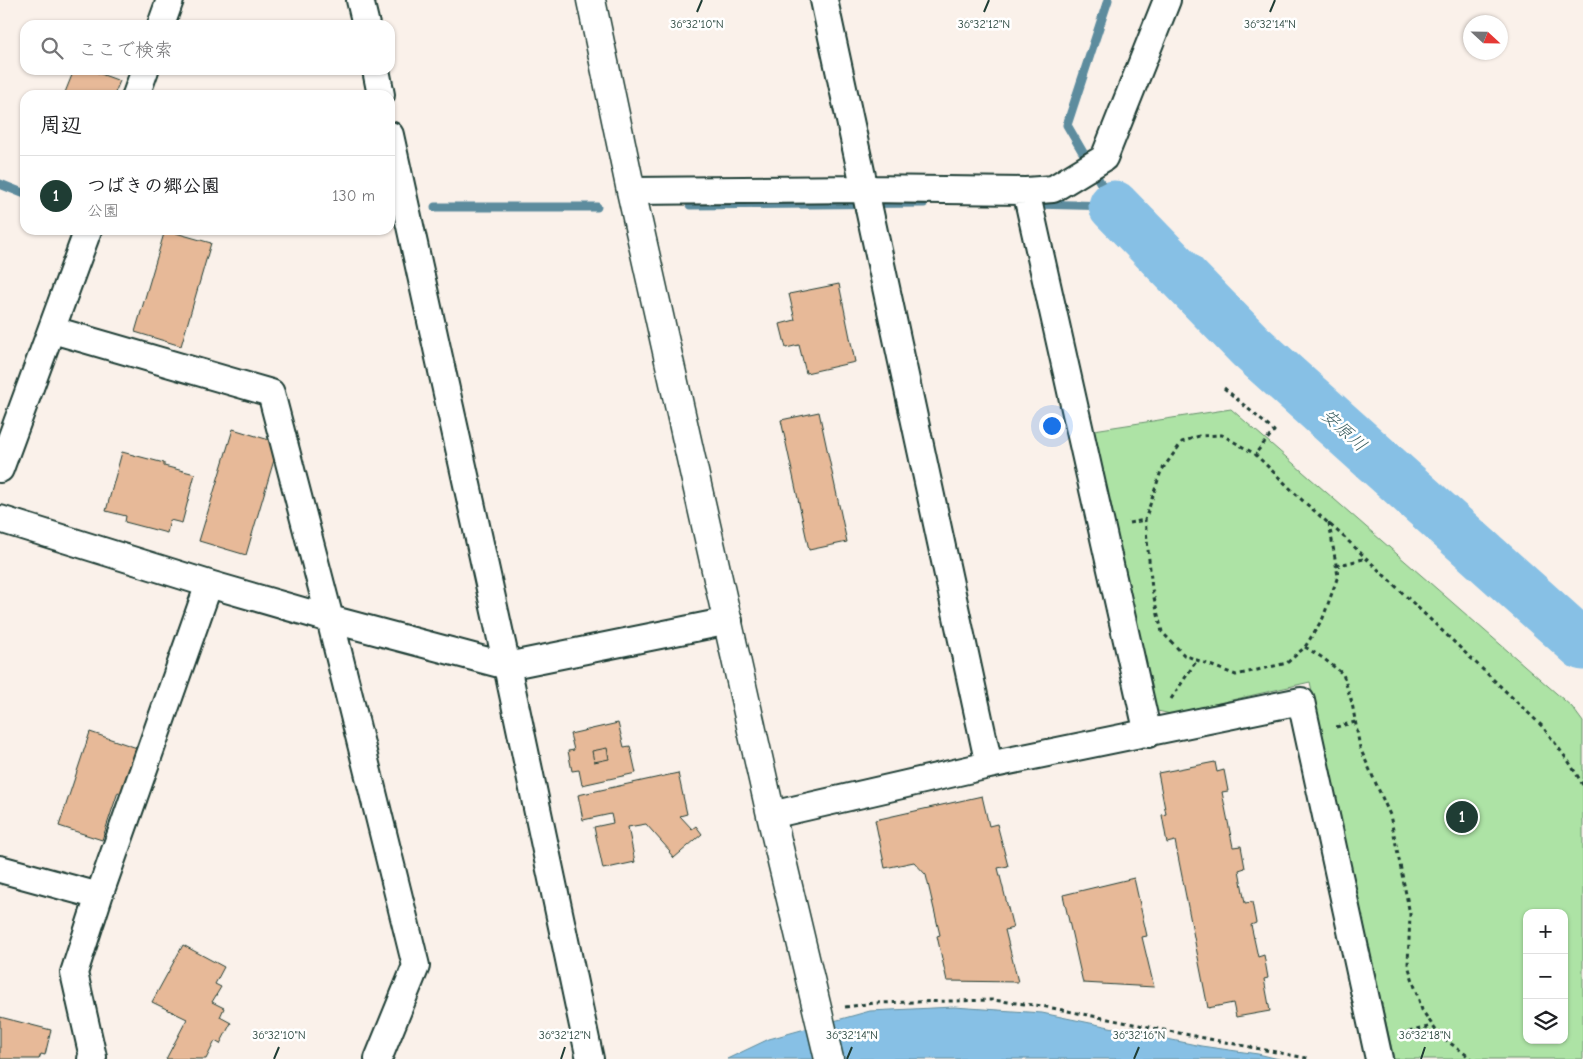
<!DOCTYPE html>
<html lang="ja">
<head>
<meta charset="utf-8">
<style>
  :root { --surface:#fff; --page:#f6f6f6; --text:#202124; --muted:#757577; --line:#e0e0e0; --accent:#1f3d34 }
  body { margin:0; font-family:"Comic Neue","Klee One",sans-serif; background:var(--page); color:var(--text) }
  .controls { position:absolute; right:15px; bottom:15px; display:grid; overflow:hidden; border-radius:10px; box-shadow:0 1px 4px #0004 }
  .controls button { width:45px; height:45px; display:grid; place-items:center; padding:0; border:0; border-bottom:1px solid var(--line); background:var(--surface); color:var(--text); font:25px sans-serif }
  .compass { position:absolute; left:1463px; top:15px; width:45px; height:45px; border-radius:50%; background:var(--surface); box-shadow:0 1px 4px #0004; rotate:112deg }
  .you { position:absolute; left:1051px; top:425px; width:18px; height:18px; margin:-12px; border:4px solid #fff; border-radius:50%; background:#1a73e8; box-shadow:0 0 0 8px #1a73e833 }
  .badge { display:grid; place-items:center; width:32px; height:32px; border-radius:50%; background:var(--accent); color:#fff; font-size:16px; font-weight:700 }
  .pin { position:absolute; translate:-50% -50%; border:2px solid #fff; box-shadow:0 1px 5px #0006 }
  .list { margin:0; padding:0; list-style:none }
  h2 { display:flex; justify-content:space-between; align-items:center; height:65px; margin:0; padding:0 20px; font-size:21px }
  h2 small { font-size:16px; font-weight:400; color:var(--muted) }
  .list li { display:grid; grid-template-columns:32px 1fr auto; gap:15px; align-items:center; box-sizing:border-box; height:80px; padding:0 20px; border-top:1px solid var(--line) }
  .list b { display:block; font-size:19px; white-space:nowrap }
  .list p { margin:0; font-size:16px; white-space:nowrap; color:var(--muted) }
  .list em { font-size:16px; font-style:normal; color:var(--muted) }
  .icon { flex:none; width:28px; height:28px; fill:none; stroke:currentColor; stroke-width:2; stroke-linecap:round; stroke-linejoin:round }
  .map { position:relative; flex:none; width:1583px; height:1059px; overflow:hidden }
  .search { position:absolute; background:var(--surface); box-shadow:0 1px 4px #0004; left:20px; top:20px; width:375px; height:55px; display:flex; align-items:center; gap:12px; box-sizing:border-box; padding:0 18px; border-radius:15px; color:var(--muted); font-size:19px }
  .panel { position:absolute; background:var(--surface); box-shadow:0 1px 4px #0004; left:20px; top:90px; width:375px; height:145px; border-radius:15px }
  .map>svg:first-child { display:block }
  .green { fill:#ade3a5; stroke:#66906c; fill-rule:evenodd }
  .water { fill:#87c0e5; stroke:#5d8c9e }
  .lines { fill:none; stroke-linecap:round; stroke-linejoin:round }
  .stream { stroke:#5d8c9e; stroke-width:9 }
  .river { stroke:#87c0e5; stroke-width:51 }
  .building { fill:#e7b998; stroke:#1f3d34 }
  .street-casing { stroke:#1f3d34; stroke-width:30 }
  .secondary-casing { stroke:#1f3d34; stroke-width:31 }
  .path { stroke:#1f3d34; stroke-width:3; stroke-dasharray:4 4; stroke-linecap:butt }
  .street { stroke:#fff; stroke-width:26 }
  .secondary { stroke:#fff; stroke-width:28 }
  .ticks { fill:none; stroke:#1f3d34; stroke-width:2 }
  .labels { text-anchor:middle; stroke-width:5; stroke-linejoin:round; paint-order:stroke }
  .water-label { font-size:18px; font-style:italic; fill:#395e60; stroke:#fff }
  .ticks-label { font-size:12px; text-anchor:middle; fill:#1f3d34; stroke:#fff; stroke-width:5; stroke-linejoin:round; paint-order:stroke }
</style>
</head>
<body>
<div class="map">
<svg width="1583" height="1059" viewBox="0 0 1583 1059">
  <rect width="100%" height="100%" fill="#faf1ea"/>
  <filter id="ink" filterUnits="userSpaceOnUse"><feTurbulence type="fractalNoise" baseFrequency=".02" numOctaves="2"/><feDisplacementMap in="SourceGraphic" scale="10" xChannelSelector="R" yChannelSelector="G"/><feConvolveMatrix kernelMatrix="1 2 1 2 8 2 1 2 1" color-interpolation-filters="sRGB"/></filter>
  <g filter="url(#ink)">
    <!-- green -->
    <path class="green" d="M1231 409 1572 707 1583 722V1059H1394L1310 682 1171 714 1153 710 1094 430ZM1527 913H1564V1040H1527Z"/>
    <!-- water -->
    <path class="water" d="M954 1007 1042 1013 1201 1046 1258 1054 1279 1059H727L769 1039 870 1011Z"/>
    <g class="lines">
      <!-- stream -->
      <path class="stream" d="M1108 0 1067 125 1114 206
        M0 184 25 194
        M1032 204 1114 206
        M690 205 924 203
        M435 207H597"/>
      <!-- river -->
      <path class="river" d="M1114 206 1250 346 1583 645"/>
    </g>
    <!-- building -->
    <path class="building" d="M74 70H90L120 81 114 95H64Z
      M165 230 211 243 181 346 135 332Z
      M839 284 855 362 806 373 799 345 786 348 780 324 795 320 789 294Z
      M819 412 847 542 809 550 781 420Z
      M233 429 279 443 246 555 199 541Z
      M122 452 164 463V466L195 474 182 523 170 520 167 533 125 522 126 516 106 511Z
      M618 723 624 747 630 746 636 773 582 785 579 770 572 771 568 751 574 750 570 734Z
      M90 732 140 749 125 794 118 792 102 840 59 826Z
      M607 748 609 759 594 762 592 751Z
      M1215 762 1217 772 1224 770 1228 791 1222 792 1233 847 1241 846 1245 868 1239 870 1245 903 1252 902 1256 923 1251 925 1258 957 1264 955 1268 978 1264 979 1270 1011 1236 1017 1233 1003 1208 1008 1175 841 1167 843 1162 815 1166 814 1158 773Z
      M678 773 687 814 680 816 692 829 696 826 702 834 674 858 669 852 670 851 646 824 628 827 635 862 603 869 594 827 613 823 611 814 583 820 578 795Z
      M982 796 989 826 997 824 1008 866 998 868 1013 928 1005 930 1018 982 947 981 937 936 940 935 926 875 914 862 885 868 875 820Z
      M1134 878 1147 936 1142 937 1154 987 1083 983 1063 895Z
      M183 945 224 967 215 984 221 987 212 1002 224 1008 220 1017 231 1023 220 1044 215 1041 206 1059H166L187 1019 152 1002Z
      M0 1017 51 1030 45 1055 41 1054 39 1059H0Z"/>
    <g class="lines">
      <!-- street casing -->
      <g class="street-casing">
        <path id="street" d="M360 0 366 25
          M824 0 989 765
          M161 25 170 0
          M376 70 381 95
          M136 95 145 70
          M390 135 507 666 590 1059
          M631 191 865 189 1026 191 1053 189 1104 158 1167 0
          M1026 191 1148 734
          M53 330 271 393 330 619 416 966 378 1059
          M0 469 88 230
          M0 519 209 584 330 619 507 666 729 621
          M771 815 989 765 1301 701 1379 1059
          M0 869 99 896 74 973 93 1057 91 1059
          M99 896 209 584"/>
      </g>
      <!-- secondary casing -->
      <g class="secondary-casing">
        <path id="secondary" d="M591 0 631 191 771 815 829 1059"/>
      </g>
      <!-- path -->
      <path class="path" d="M1224 388 1274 431 1255 454
        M1129 523 1145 520
        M1329 523 1338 576 1323 618 1305 647 1287 663 1236 675 1184 655 1162 632 1152 589 1145 520 1161 471 1182 442 1199 436 1222 435 1255 454 1302 500 1344 537 1543 727 1569 762 1583 785
        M1336 566 1367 558
        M1305 647 1323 658 1343 674 1352 703 1360 748 1390 815 1410 914 1408 965 1422 1010 1439 1035 1472 1059
        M1171 699 1197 660
        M1336 727 1355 722
        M845 1007 875 1003 992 1000 1042 1006 1311 1059
        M1401 1034 1432 1026"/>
      <!-- street -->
      <use href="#street" class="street"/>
      <!-- secondary -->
      <use href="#secondary" class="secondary"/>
    </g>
  </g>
  <!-- ticks -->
  <path class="ticks" d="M697 12 702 0M984 12 989 0M1270 12 1275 0M274 1059 279 1047M561 1059 565 1047M847 1059 852 1047M1134 1059 1139 1047M1421 1059 1425 1047"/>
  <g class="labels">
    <!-- water labels -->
    <g class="water-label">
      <text transform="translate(1344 430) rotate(42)" y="6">安原川</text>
    </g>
  </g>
  <g class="ticks-label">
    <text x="697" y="28">36°32'10"N</text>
    <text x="984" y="28">36°32'12"N</text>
    <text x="1270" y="28">36°32'14"N</text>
    <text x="279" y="1039">36°32'10"N</text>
    <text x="565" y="1039">36°32'12"N</text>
    <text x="852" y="1039">36°32'14"N</text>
    <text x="1139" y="1039">36°32'16"N</text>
    <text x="1425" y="1039">36°32'18"N</text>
  </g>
</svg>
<div class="controls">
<button>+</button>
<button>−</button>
<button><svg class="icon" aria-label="layers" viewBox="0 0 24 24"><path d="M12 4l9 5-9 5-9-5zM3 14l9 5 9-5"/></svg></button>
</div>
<svg class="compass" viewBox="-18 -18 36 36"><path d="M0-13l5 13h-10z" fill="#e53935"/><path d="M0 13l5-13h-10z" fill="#757577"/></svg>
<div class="you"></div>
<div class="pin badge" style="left:1462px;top:817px">1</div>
<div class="search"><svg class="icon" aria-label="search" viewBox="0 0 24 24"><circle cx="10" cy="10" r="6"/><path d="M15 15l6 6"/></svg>ここで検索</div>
<section class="panel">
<h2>周辺<small></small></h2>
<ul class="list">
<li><span class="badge">1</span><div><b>つばきの郷公園</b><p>公園</p></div><em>130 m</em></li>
</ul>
</section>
</div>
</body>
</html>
